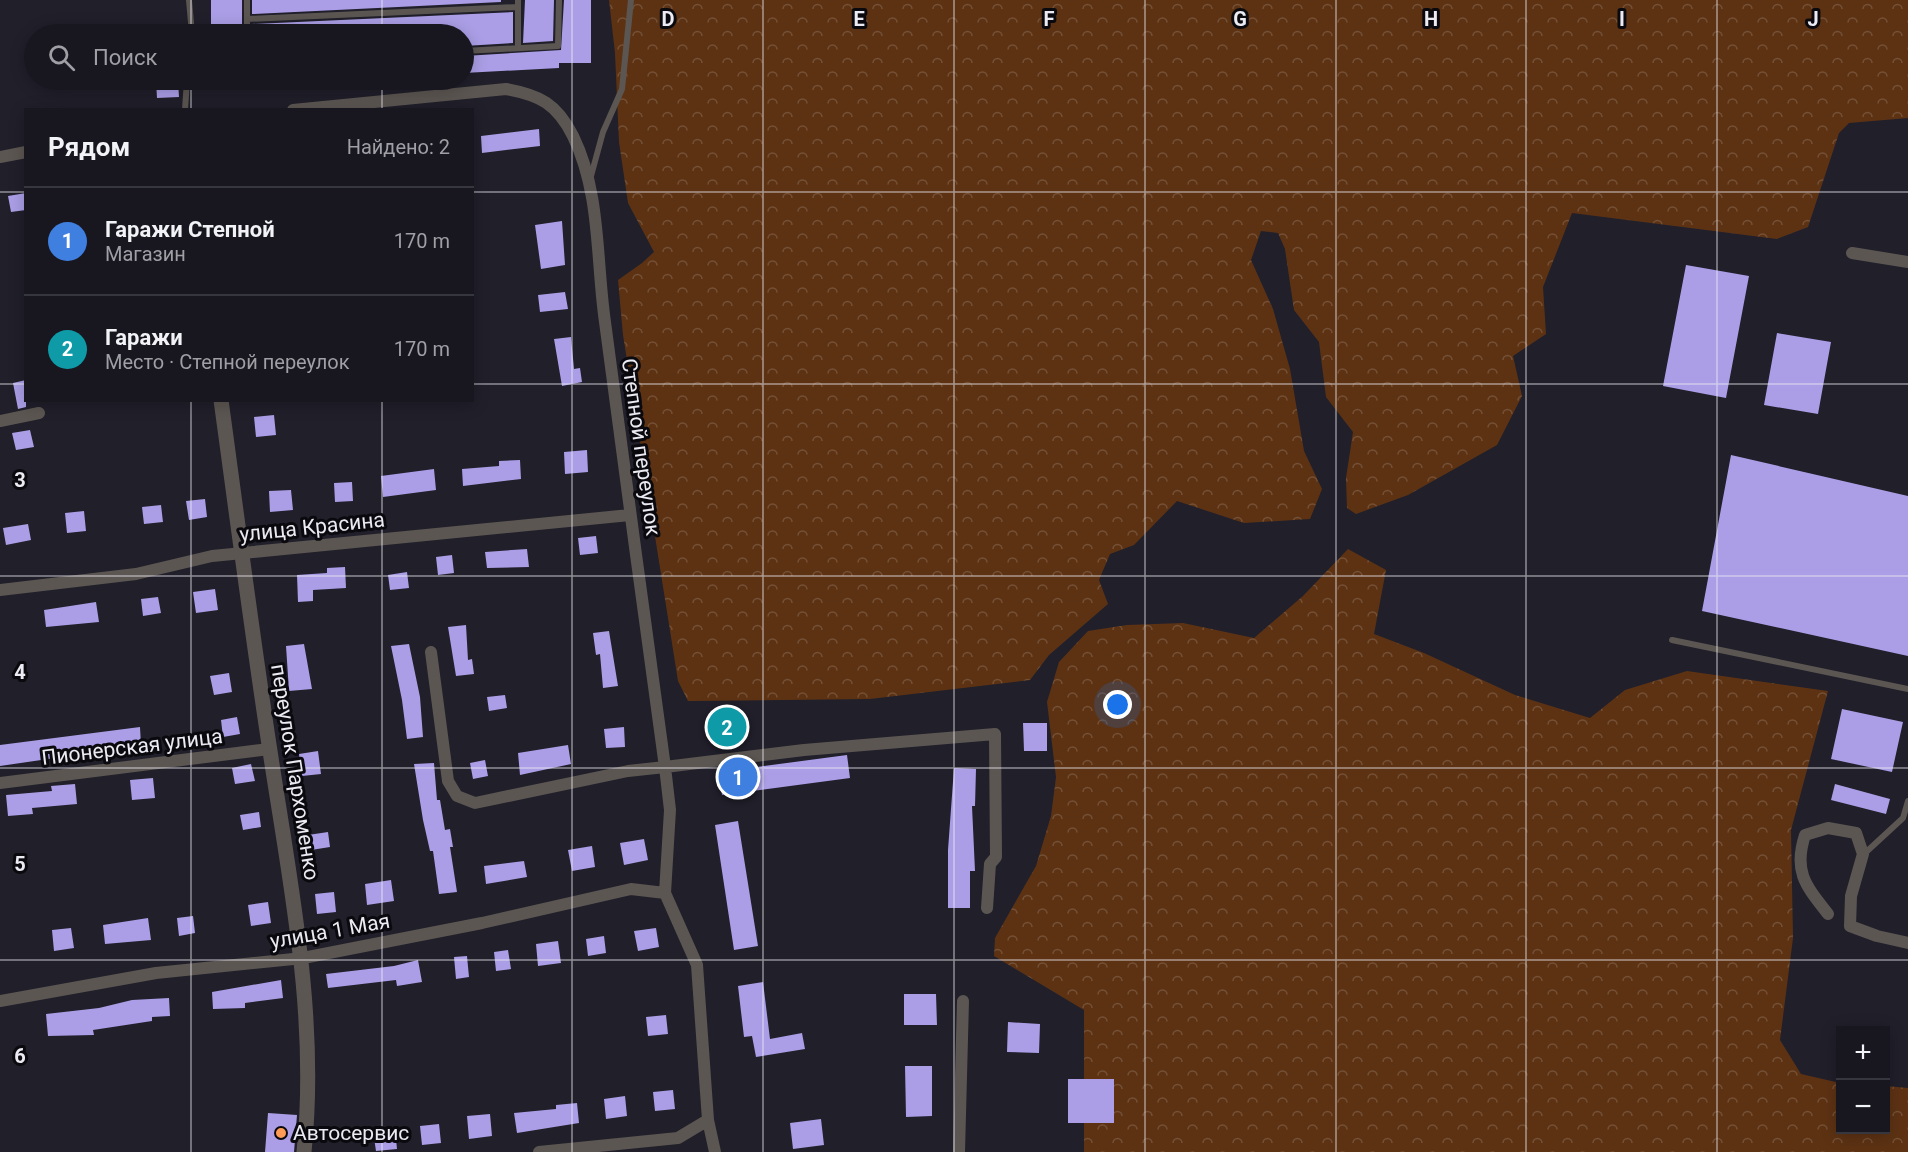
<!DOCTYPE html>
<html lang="ru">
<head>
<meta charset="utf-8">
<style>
  :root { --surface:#181720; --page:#212029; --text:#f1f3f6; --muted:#9f9fa5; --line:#36363e; --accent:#fe9c57 }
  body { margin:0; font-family:Roboto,sans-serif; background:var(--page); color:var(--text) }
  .controls { position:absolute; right:18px; bottom:18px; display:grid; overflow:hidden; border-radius:0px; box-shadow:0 3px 15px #0003 }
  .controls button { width:54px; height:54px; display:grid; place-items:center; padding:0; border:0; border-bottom:2px solid var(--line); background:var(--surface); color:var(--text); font:30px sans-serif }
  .you { position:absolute; left:1118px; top:705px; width:21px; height:21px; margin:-15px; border:4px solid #fff; border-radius:50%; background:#1a73e8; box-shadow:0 0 0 9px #1a73e833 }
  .badge { display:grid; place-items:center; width:39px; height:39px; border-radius:50%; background:var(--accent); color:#fff; font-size:20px; font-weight:700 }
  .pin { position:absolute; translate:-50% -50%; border:3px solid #fff; box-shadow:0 2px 6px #0006 }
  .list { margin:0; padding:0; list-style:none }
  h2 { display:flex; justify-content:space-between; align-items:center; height:78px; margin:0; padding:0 24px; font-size:26px }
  h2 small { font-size:20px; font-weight:400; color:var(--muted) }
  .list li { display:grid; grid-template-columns:39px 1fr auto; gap:18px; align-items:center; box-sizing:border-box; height:108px; padding:0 24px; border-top:2px solid var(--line) }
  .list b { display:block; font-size:22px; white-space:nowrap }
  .list p { margin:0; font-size:20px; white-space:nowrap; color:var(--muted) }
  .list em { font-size:20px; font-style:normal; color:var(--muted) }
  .icon { flex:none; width:33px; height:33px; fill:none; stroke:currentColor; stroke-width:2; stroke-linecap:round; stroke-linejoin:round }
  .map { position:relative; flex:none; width:1908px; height:1152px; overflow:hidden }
  .search { position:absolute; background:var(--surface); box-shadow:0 3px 15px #0003; left:24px; top:24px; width:450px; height:66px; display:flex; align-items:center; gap:15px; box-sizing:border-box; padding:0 21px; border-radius:33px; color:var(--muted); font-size:22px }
  .panel { position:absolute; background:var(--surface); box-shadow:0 3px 15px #0003; left:24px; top:108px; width:450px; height:294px; border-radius:0px }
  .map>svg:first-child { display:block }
  .forest { fill:url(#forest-crowns) }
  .building { fill:#ab9ee6 }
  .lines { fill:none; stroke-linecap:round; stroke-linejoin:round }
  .service { stroke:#5c5652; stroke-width:6 }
  .minor { stroke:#5c5652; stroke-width:12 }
  .tertiary { stroke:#5c5652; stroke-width:15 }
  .grid { fill:none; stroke:#ecebf3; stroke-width:1.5; stroke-opacity:0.55 }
  .poi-dot { fill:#fe9c57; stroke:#0a090e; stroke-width:2 }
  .labels { text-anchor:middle; stroke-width:6; stroke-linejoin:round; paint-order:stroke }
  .street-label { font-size:21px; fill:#ecebf3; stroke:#0a090e }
  .poi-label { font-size:21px; fill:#ecebf3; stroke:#0a090e; text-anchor:start }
  .grid-label { font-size:20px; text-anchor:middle; font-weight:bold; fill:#ecebf3; stroke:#0a090e; stroke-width:6; stroke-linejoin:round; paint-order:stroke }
</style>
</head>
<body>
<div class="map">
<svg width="1908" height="1152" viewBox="0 0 1908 1152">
  <defs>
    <pattern id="forest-crowns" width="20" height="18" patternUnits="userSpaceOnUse" patternTransform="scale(1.5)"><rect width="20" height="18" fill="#5d3213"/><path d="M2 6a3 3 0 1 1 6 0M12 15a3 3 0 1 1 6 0" fill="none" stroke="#745036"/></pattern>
  </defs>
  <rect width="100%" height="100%" fill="#201f2a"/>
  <!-- forest -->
  <path class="forest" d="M609 0H1908V118L1849 123 1839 133 1808 227 1777 239 1572 213 1543 287 1546 334 1513 356 1522 396 1497 445 1408 495 1356 514 1347 508 1346 478 1353 432 1326 397 1319 342 1294 310 1285 249 1278 233 1261 231 1251 260 1273 309 1290 369 1304 451 1322 489 1310 519 1244 523 1177 501 1134 545 1110 554 1099 580 1108 604 1049 655 1030 680 870 699 688 701 678 681 623 335 618 280 642 263 654 252 628 203 619 142 615 53Z
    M1348 549 1386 570 1374 634 1424 653 1515 695 1590 718 1625 690 1687 671 1828 691 1791 830 1793 938 1780 1040 1801 1074 1840 1083V1130H1886V1086L1908 1088V1152H1084V1010L994 956 995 938 1036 866 1051 816 1056 777 1047 702 1059 662 1088 631 1127 625 1183 623 1254 638 1303 596Z"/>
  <!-- building -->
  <path class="building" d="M211 0H242V34H211Z
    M252 0H501V2L252 14Z
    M525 0H554L553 41 523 43Z
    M564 0H591V63H559V68L464 73V56L561 50Z
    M513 12V43L464 46V34H252V24Z
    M178 80 179 97 157 98 156 81Z
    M539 129 540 146 482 153 481 136Z
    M26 193V210L11 212 8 196Z
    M562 221 565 265 541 269 535 225Z
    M1686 265 1749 276 1726 398 1663 386Z
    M565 292 568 309 540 312 538 295Z
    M1777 333 1831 342 1818 414 1764 405Z
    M571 337 574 369 580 368 582 382 562 386 554 339Z
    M26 380V407L18 409 13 383Z
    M274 415 276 435 256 437 254 417Z
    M30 430 34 447 16 450 12 433Z
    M587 450 588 472 565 474 564 452Z
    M1731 455 1908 496V656L1702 611Z
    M520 460 521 479 463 486 462 469 499 466V461Z
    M434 469 436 490 383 497 381 476Z
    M352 482 353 501 335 502 334 483Z
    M291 490 293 510 270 512 269 491Z
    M205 499 207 517 189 520 186 501Z
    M161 505 163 522 144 524 142 507Z
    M84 511 86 531 67 533 65 513Z
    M28 524 31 540 6 545 3 528Z
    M596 536 598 553 580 555 578 538Z
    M527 549 529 567 487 568 485 552Z
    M452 555 454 573 438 575 436 557Z
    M345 567 346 588 313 590V601L298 602 297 575 327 573V568Z
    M407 572 409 588 390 590 388 575Z
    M215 589 218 610 196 613 193 592Z
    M158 597 161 613 143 616 141 599Z
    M96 602 99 622 46 627 44 610Z
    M466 625 468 660 472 659 474 674 456 676 448 627Z
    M609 631 618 686 603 688 600 654 596 655 593 633Z
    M304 644 312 689 289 691 286 646Z
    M409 644 420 697 423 737 407 739 402 700 391 646Z
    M229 673 232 692 214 695 210 676Z
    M505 695 507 708 489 711 487 697Z
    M1842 709 1903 722 1892 772 1831 759Z
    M745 716 746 735 710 738 708 718Z
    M237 717 240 734 223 737 221 720Z
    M1023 723H1047V751H1024Z
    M140 727 141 745 99 749V751L55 755V758L0 766V745Z
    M624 727 625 747 606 748 604 729Z
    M568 745 571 764 520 775 518 753Z
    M318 751 321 774 302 776 299 754Z
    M847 755 850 778 722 795 719 772Z
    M485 760 488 776 473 779 470 763Z
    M434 763 437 800H440L445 830 450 829 453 847H450L457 892 439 894 433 851H430L423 820 414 764Z
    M251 764 255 781 235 784 232 768Z
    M954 768 976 769 975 806H972L975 871H970V908H948V850Z
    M153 778 155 798 132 800 130 780Z
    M75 784 77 804 32 808 33 814 8 816 6 795 52 791 51 786Z
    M1835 784 1890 799 1886 814 1831 800Z
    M259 812 261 827 243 830 240 815Z
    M738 821 758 946 734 950 715 825Z
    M328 832 330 847 311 850 308 835Z
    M644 839 648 860 624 865 620 843Z
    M592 846 595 867 572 871 568 850Z
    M524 861 527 877 486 884 484 866Z
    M391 880 394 901 367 905 365 884Z
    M334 892 336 912 317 914 315 894Z
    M268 902 271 923 251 926 248 905Z
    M193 916 195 933 179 936 177 918Z
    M148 918 151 940 105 944 103 925Z
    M71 928 74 948 54 951 52 930Z
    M656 928 659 947 638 951 634 931Z
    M604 936 606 953 588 956 586 939Z
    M558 941 561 963 538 966 536 944Z
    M508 950 511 969 496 971 494 952Z
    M467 956 469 977 456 979 454 957Z
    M418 960 422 982 397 986 396 980 328 988 326 974 394 966Z
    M281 980 283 998 245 1003V1008L213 1009 212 992Z
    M763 982 770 1039 802 1033 805 1049 756 1057 752 1036 744 1037 738 986Z
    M904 994H936L937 1025H904Z
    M169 998 170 1016 152 1017V1021L93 1030 94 1035 48 1036 46 1014 99 1008 132 1000Z
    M666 1015 668 1034 648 1036 646 1017Z
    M1008 1022 1040 1024 1039 1053 1007 1052Z
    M905 1066H932V1116L906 1117Z
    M1068 1079H1114V1123H1068Z
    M673 1090 675 1109 655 1111 653 1092Z
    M625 1096 627 1116 606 1119 604 1099Z
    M577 1103 579 1123 517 1133 514 1113 556 1109V1105Z
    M268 1113 297 1115 294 1152H265Z
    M490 1114 492 1136 469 1139 467 1116Z
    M821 1119 824 1145 793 1149 790 1123Z
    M439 1124 441 1143 422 1145 420 1126Z
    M395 1129 397 1149 376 1151 373 1131Z"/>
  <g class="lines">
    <!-- service -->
    <path class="service" d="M189 0 192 34
      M247 0V34
      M247 19 518 7
      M518 48V0
      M464 51 558 46 559 0
      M185 110 187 80
      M591 176 603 132 622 89 631 0
      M1672 640 1908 689
      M1864 854 1903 818 1908 801"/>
    <!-- minor -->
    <path class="minor" d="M293 110 506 89C540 95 557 104 573 136 601 193 596 260 605 322 624 470 645 619 665 767L628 771 475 803 457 796 448 781 431 652
      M0 157 26 152
      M1852 253 1908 262
      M0 421 39 413
      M0 590 136 574 212 556 630 515
      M0 783 269 749
      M1828 914C1806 886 1793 872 1805 835L1828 828 1856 833 1863 854 1851 896 1850 926 1877 936 1908 943
      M0 1001 156 973 303 958 482 923 631 889 665 893
      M539 1152 678 1138 708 1120
      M715 1152 708 1120 697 965 665 893 670 810 665 767 804 750 995 734 996 857 990 864 987 908
      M959 1152 963 1001"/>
    <!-- tertiary -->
    <path class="tertiary" d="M221 400C237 517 252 634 270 751 290 884 318 1016 304 1152"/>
  </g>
  <!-- grid -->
  <path class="grid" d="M191 0V34M382 0V34M572 0V1152M763 0V1152M954 0V1152M1145 0V1152M1336 0V1152M1526 0V1152M1717 0V1152M191 80V110M382 80V110M0 192H26M472 192H1908M0 384H26M472 384H1908M191 400V1152M382 400V1152M0 576H1908M0 768H1908M0 960H1908"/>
  <!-- markers -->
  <circle class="poi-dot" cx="281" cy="1133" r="6"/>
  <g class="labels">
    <!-- street labels -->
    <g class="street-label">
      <text transform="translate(641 447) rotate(82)" y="7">Степной переулок</text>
      <text transform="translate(312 527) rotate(-6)" y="7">улица Красина</text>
      <text transform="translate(132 747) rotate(-7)" y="7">Пионерская улица</text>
      <text transform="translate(295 772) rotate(81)" y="7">переулок Пархоменко</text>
      <text transform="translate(330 931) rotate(-10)" y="7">улица 1 Мая</text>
    </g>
    <!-- poi labels -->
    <g class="poi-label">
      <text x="293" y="1140">Автосервис</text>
    </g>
  </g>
  <g class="grid-label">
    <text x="668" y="26">D</text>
    <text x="859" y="26">E</text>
    <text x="1049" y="26">F</text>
    <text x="1240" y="26">G</text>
    <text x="1431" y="26">H</text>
    <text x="1622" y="26">I</text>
    <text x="1813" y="26">J</text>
    <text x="20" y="487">3</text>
    <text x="20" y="679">4</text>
    <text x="20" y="871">5</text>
    <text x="20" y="1063">6</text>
  </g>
</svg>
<div class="controls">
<button>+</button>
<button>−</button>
</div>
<div class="you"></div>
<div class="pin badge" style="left:738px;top:777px;background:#3f7fe0">1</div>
<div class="pin badge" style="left:727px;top:727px;background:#0f9aa8">2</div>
<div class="search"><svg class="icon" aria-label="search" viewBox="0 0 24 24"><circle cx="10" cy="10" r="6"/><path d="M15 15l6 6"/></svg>Поиск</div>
<section class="panel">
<h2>Рядом<small>Найдено: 2</small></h2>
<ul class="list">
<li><span class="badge" style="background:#3f7fe0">1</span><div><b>Гаражи Степной</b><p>Магазин</p></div><em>170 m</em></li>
<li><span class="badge" style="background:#0f9aa8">2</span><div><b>Гаражи</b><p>Место · Степной переулок</p></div><em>170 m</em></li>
</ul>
</section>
</div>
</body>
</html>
